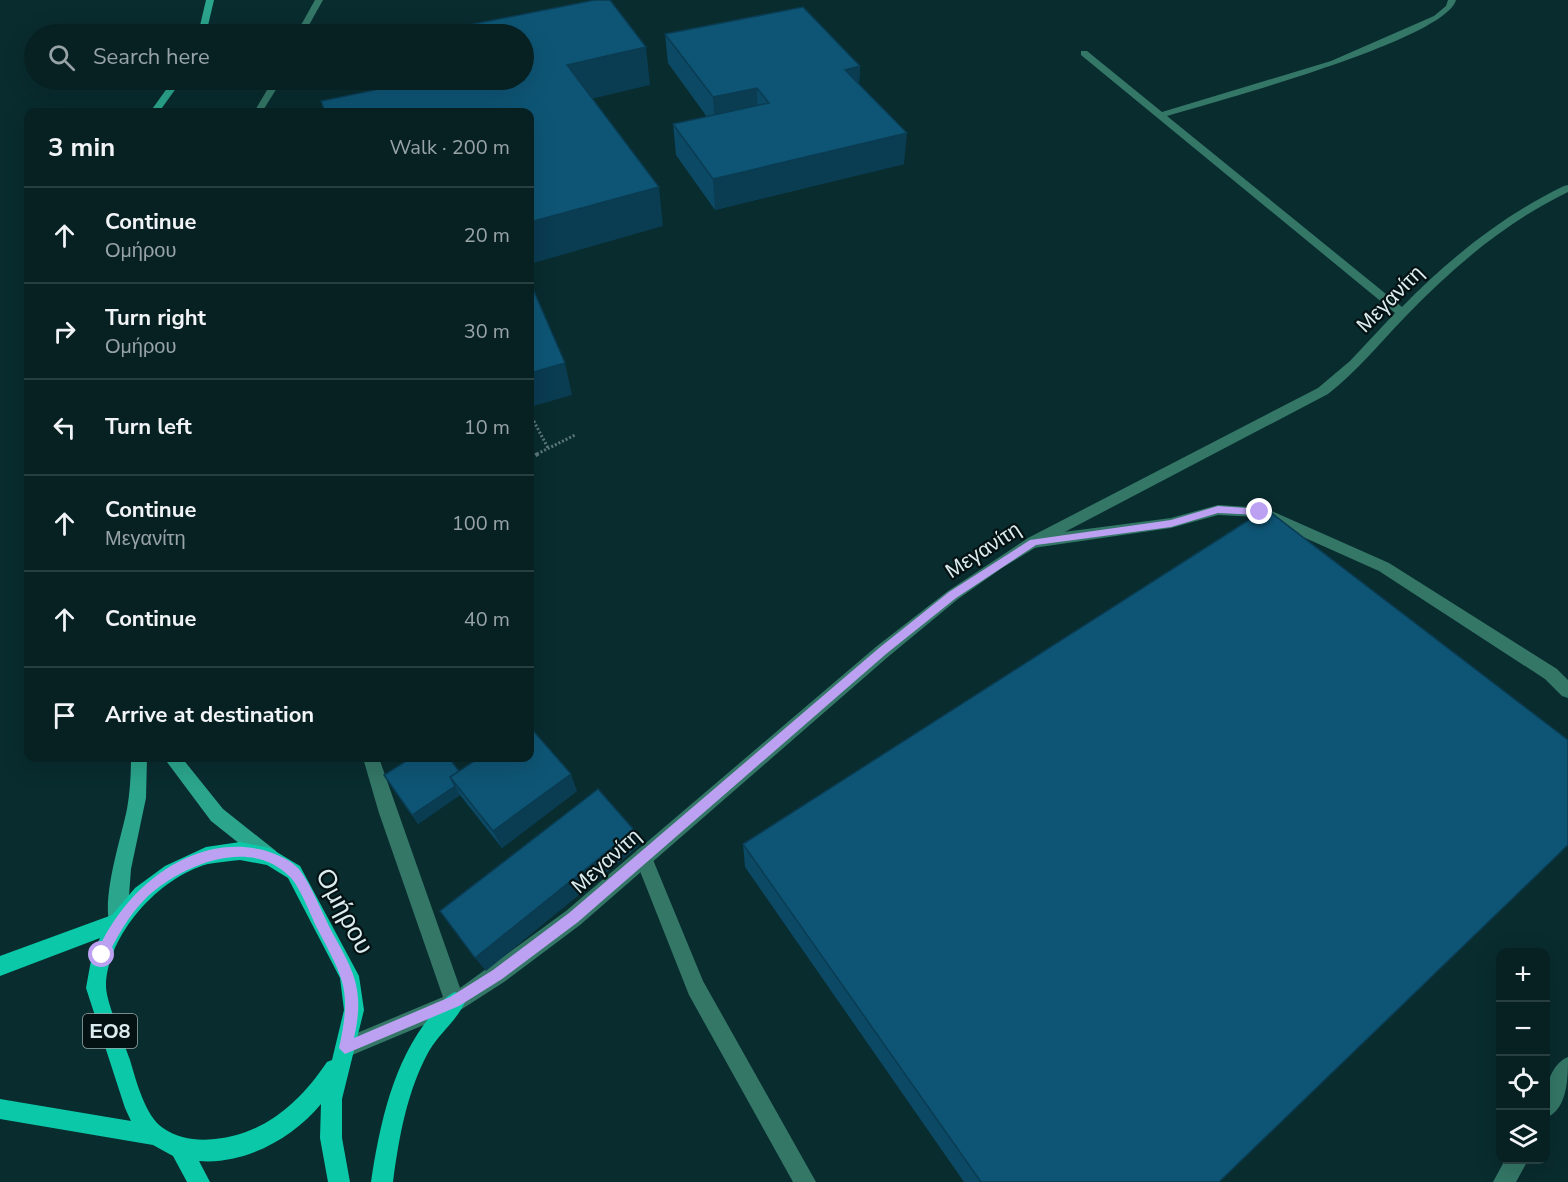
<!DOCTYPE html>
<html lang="en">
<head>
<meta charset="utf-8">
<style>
  :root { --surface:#072123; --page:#10292b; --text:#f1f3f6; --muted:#98a3a6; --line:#283e41 }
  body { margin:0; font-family:"Nunito Sans",sans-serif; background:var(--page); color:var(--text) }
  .controls { position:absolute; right:18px; bottom:18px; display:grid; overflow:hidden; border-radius:12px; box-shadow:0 6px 24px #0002 }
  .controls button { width:54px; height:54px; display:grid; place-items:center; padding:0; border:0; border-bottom:2px solid var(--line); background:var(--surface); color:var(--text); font:30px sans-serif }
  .stop { position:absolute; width:18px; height:18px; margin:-14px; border:4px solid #bca0f2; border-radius:50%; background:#fff }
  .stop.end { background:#bca0f2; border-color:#fff; box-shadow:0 2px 6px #0008 }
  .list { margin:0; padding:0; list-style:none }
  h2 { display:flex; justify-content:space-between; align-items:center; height:78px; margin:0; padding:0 24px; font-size:26px }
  h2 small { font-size:20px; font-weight:400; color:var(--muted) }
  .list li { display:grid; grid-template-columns:39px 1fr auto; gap:18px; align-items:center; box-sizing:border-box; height:96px; padding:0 24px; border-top:2px solid var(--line) }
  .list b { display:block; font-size:22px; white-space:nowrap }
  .list p { margin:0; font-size:20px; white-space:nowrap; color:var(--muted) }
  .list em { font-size:20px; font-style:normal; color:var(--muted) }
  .icon { flex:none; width:33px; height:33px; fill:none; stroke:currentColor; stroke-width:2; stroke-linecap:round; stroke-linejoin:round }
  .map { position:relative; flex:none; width:1568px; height:1182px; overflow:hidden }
  .search { position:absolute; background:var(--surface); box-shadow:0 6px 24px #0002; left:24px; top:24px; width:510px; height:66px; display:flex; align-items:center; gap:15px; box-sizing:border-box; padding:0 21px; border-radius:33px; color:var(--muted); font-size:22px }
  .panel { position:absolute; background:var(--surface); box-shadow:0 6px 24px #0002; left:24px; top:108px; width:510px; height:654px; border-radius:12px }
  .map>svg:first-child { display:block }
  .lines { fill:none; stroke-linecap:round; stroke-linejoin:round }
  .path-far1 { stroke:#5c787b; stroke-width:3; stroke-dasharray:2 2; stroke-linecap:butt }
  .path { stroke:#5c787b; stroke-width:4; stroke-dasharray:3 3; stroke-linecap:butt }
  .service { fill:#347767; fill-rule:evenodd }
  .minor { fill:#347767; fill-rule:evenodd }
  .secondary { fill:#2ba58c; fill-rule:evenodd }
  .primary { fill:#0bc9a8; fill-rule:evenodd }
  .wall { fill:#0c4965 }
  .shaded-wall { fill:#0a3c52 }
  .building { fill:#0e5575; stroke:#0a3c52; stroke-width:1.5 }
  .route { fill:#bca0f2 }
  .labels { text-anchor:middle; stroke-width:4.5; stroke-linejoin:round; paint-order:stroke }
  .shield { fill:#051213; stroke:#9aabac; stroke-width:1.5 }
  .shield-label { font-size:20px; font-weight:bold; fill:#daecee }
  .street-label { font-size:21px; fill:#daecee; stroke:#051213 }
  .near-street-label { font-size:26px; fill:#daecee; stroke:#051213 }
</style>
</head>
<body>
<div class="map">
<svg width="1568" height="1182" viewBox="0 0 1568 1182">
  <rect width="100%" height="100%" fill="#092c2f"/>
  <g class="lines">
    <!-- path-far1 -->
    <path class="path-far1" d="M530 414 548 448
      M537 454 575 435"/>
    <!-- path -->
    <path class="path" d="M530 458 540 453"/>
    <!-- service -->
    <path class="service" d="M1218 505 1265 508 1389 563 1557 669 1568 680V698L1562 696 1545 679 1379 571 1258 517 1218 515 1171 528 1033 548 1026 542 1033 536 1171 518Z
      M643 847 649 850 703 981 816 1182H793L689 995 634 856 637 850Z
      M1568 1057C1568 1077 1568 1109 1546 1118 1544 1099 1546 1066 1568 1057Z
      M1505 1160H1528L1516 1182H1493Z"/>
    <!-- minor -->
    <path class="minor" d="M315 0H323L304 34H296Z
      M1448 0H1456C1445 40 1214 102 1167 116L1402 307C1450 258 1502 216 1564 186L1568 185V192C1506 222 1453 267 1405 317 1380 343 1357 371 1328 394L1038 546 1002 568 958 599 889 656 580 925 504 982 462 1009 345 1058 338 1055 335 1048 338 1041 443 997 379 813 363 758H379L460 988 566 911 877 646 948 591 1028 538 1318 388 1350 361 1395 313 1081 55V51H1087L1162 112 1331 61 1434 16 1446 6Z
      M273 80H282L262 112H254Z"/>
    <!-- secondary -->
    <path class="secondary" d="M206 0H214L206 34H198Z
      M173 80H182L159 112H150Z
      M131 758H147L146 798 131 869 127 922 125 929 118 931 111 929C100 901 121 839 127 809 130 792 131 775 131 758Z
      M164 758H182L223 809 276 851 279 857 276 863 270 866 264 863 211 821Z"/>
    <!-- primary -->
    <path class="primary" d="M240 842 270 848 300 866 359 976 364 1010 342 1099V1138L350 1182H328L320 1138 321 1104C293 1138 245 1165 199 1161L210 1182H187L173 1156 153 1145 0 1119V1099L131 1121 125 1108 86 988 92 955 100 938 0 976V956L112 915 135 888 165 866 206 847ZM240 860 267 865 288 878 340 978 344 1010 332 1060 327 1062C300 1102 265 1134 215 1139 197 1141 179 1139 163 1128 145 1116 136 1080 130 1060 124 1043 106 1002 106 986 107 935 159 877 208 864 219 862 230 861 240 860Z
      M455 992 462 995 465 1002C457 1020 439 1034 429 1051 407 1091 399 1137 393 1182H371C380 1123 393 1061 432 1014 439 1006 445 996 455 992Z"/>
  </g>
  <!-- wall -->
  <path class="wall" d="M665 34 860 66 859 84 904 164 715 210 676 155 673 124 707 117 668 63Z
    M459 771 577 791 502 848 460 795 418 824 384 775Z
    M743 844 1219 1182H964L745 867Z"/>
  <!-- shaded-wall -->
  <path class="shaded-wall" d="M646 47 650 85 574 103 567 65Z
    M860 66 858 96 845 70Z
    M757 88 758 119 715 127 713 97Z
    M907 133 904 164 715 210 713 179Z
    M659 187 663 226 530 264V222Z
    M565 363 572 395 530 407V373Z
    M571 774 577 791 502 848 493 831Z
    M455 786 460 795 418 824 412 815Z
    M634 830 639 846 486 971 475 958Z"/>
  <!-- building -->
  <path class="building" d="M595 0H610L646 47 567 65 659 187 530 222V112H325L321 101 413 82 412 80H524V34H423Z
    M803 7 860 66 845 70 907 133 713 179 673 124 769 103 757 88 713 97 665 34Z
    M530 282 565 363 530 373Z
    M1266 509 1568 740V845L1219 1182H981L743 844Z
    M530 727 571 774 493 831 450 777 479 758H530Z
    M411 758H449L459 771 450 777 455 786 412 815 384 775Z
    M598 789 634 830 475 958 440 911Z"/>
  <!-- route -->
  <path class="route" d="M1218 506 1260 509 1265 512 1260 515 1218 513 1171 527 1036 545 956 598 886 654 578 922 502 979 459 1006 345 1054 339 1048C352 989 344 980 317 928 310 914 300 886 289 876 249 836 180 866 146 898 128 916 117 937 106 959L102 961 96 955C122 892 187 835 259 849 272 852 290 859 299 869 312 886 321 911 331 930 354 972 365 989 354 1038L450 997 493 970 569 913 879 648 949 592 1030 540 1171 520Z"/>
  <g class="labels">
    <!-- shield labels -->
    <rect class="shield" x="83" y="1014" width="54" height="34" rx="4.5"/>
    <g class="shield-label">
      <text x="110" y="1038">ΕΟ8</text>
    </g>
    <!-- street labels -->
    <g class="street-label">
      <text transform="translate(1390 299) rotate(-45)" y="7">Μεγανίτη</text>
      <text transform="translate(983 550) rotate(-33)" y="7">Μεγανίτη</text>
      <text transform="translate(606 861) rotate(-42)" y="7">Μεγανίτη</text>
    </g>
    <!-- near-street labels -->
    <g class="near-street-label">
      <text transform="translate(345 911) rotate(62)" y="9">Ομήρου</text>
    </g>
  </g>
</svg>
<div class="controls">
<button>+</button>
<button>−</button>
<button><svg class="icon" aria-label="locate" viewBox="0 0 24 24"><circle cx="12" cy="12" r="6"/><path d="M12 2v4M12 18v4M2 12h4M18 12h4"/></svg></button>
<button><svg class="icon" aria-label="layers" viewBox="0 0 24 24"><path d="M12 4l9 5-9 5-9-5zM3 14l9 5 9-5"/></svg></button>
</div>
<div class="stop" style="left:102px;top:955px"></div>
<div class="stop end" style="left:1260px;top:512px"></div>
<div class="search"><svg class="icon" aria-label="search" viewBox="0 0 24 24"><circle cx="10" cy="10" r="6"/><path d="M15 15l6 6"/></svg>Search here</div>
<section class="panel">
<h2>3 min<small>Walk · 200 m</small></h2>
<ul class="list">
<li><svg class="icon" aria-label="ahead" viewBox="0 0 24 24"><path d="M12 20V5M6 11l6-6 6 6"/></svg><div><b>Continue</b><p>Ομήρου</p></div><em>20 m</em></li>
<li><svg class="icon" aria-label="right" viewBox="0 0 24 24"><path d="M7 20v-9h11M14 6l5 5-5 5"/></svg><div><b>Turn right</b><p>Ομήρου</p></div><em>30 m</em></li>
<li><svg class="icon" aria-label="left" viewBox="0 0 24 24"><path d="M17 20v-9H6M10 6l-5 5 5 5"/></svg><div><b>Turn left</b></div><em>10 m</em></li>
<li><svg class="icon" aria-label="ahead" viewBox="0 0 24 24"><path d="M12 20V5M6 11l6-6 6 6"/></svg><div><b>Continue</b><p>Μεγανίτη</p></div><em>100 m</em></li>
<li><svg class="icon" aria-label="ahead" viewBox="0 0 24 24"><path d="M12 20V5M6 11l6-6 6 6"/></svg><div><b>Continue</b></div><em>40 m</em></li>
<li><svg class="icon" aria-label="arrive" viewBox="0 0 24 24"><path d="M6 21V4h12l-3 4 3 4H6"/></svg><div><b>Arrive at destination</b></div></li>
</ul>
</section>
</div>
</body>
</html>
